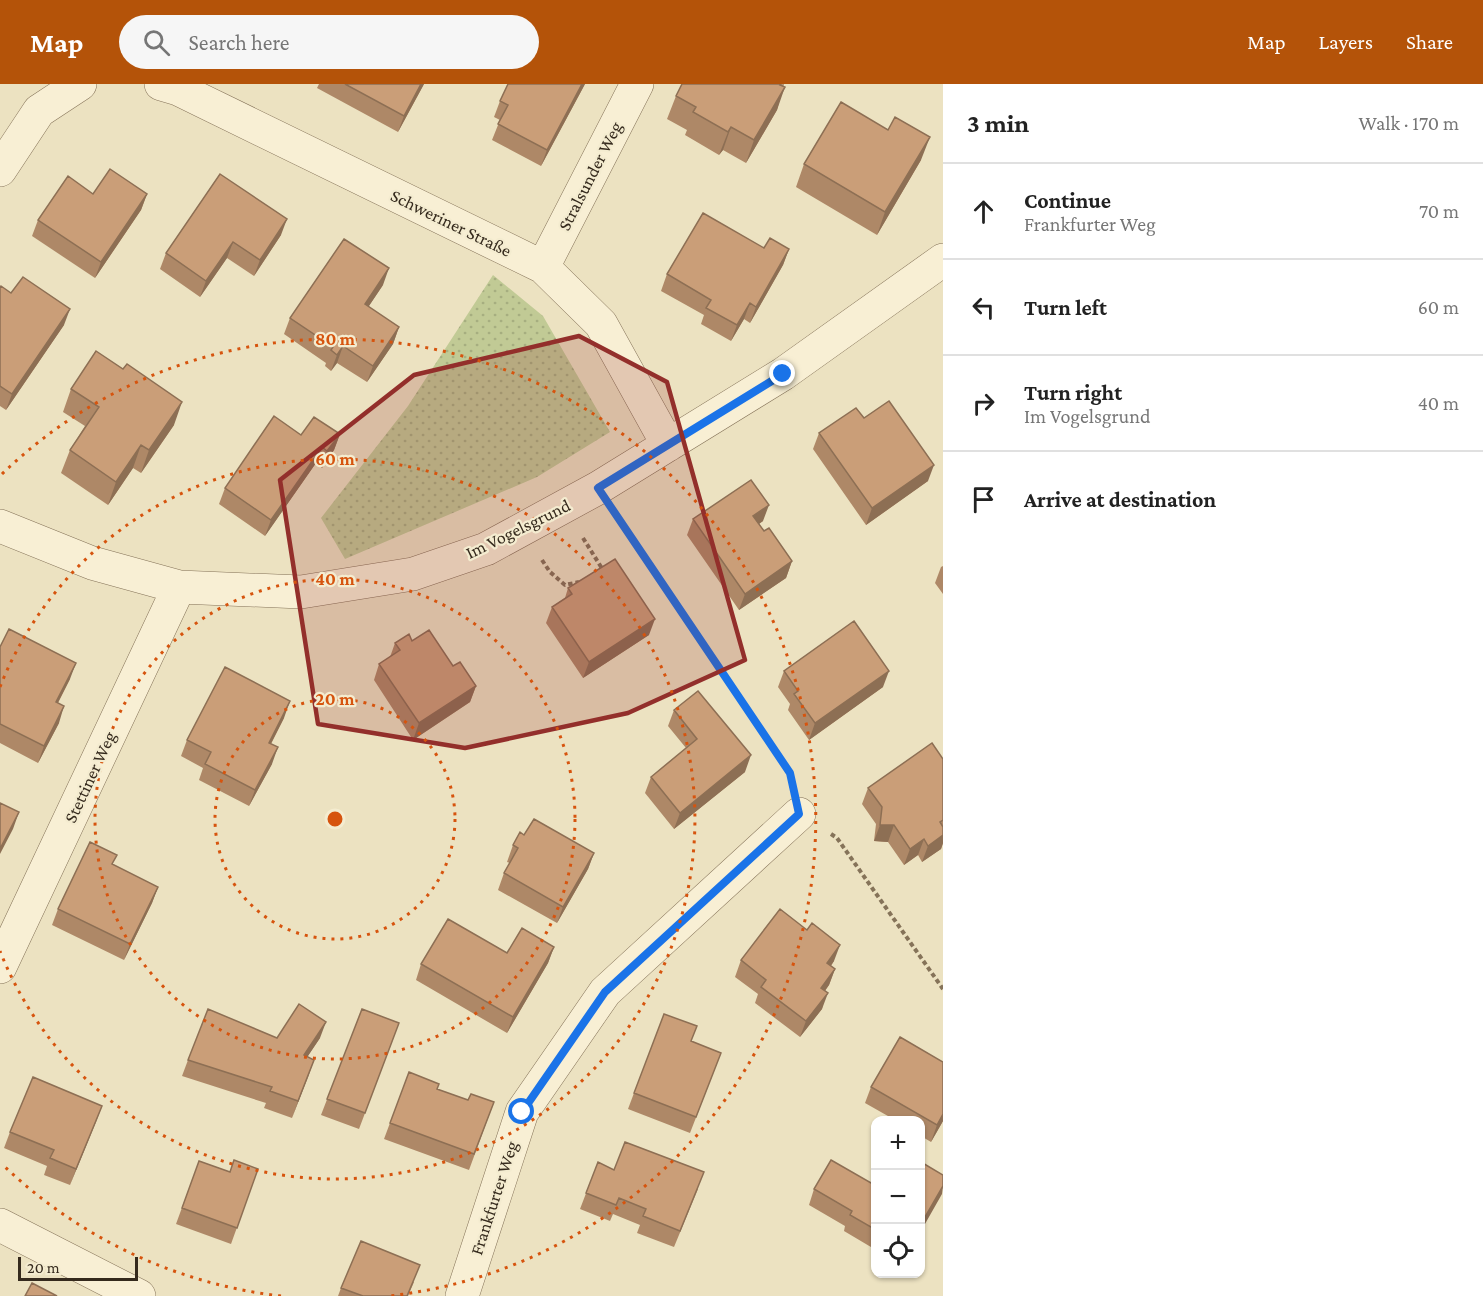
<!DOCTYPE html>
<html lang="en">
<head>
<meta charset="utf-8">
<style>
  :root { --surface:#fff; --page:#f6f6f6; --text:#222; --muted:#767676; --line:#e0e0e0; --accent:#b45309 }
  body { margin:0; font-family:"Crimson Pro",serif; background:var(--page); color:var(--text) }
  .controls { position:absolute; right:18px; bottom:18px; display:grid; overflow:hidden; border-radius:12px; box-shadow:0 2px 4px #0004 }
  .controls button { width:54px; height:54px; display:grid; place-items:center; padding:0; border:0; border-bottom:2px solid var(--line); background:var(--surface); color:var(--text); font:30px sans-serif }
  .scale { position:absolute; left:18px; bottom:15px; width:120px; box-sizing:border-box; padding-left:6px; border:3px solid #352a1d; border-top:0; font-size:16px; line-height:21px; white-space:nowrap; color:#352a1d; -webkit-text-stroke:4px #f4ecd0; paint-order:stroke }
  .stop { position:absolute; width:18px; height:18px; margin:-14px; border:4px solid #1a73e8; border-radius:50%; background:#fff }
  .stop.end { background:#1a73e8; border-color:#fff; box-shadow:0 2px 6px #0008 }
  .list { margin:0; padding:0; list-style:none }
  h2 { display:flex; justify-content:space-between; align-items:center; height:78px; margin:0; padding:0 24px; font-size:26px }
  h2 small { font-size:20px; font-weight:400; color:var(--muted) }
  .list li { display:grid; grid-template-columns:39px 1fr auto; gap:18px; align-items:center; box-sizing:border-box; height:96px; padding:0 24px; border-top:2px solid var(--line) }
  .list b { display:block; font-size:22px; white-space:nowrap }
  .list p { margin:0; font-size:20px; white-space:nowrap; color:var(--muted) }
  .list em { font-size:20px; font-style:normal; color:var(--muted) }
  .icon { flex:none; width:33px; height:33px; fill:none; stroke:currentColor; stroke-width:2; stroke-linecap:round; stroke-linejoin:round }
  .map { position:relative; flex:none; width:943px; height:1212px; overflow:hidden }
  header { display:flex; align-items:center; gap:36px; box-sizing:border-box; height:84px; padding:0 30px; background:var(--accent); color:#fff }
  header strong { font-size:28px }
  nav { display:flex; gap:33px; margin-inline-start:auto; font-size:21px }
  .search { width:420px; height:54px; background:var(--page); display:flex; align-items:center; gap:15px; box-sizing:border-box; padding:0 21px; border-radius:33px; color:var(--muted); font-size:22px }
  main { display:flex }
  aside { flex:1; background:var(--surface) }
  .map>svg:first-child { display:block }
  .green { fill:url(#green-dots) }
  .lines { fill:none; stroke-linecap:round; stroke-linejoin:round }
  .street-casing { stroke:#857359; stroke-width:34 }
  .path { stroke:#857359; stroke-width:4; stroke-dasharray:4.5 3; stroke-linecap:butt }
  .street { stroke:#f8efd4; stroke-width:33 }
  .wall { fill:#ae8867 }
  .shaded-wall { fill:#8d6f54 }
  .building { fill:#ca9e78; stroke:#8d6f54; stroke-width:1.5 }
  .route { stroke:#1a73e8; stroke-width:8 }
  .marked { fill:#932f2b; fill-opacity:0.2; stroke:#932f2b; stroke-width:4.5; stroke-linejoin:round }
  .ring { fill:none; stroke:#d6540e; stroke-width:3; stroke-dasharray:3 6 }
  .labels { text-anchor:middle; stroke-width:4.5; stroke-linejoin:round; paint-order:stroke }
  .street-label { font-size:18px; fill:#352a1d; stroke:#f4ecd0 }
  .centre { fill:#d6540e; stroke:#f4ecd0; stroke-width:3 }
  .ring-label { font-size:18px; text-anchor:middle; font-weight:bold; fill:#d6540e; stroke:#f4ecd0; stroke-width:4.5; stroke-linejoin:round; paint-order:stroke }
</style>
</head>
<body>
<header>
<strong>Map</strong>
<div class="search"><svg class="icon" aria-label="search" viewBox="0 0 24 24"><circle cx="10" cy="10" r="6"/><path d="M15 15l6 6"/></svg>Search here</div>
<nav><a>Map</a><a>Layers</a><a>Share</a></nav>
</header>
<main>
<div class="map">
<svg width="943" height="1212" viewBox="0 0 943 1212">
  <defs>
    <pattern id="green-dots" width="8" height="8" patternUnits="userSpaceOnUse" patternTransform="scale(1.5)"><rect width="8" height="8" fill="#c1ca95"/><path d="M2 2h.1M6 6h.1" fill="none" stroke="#a6ae80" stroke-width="1.8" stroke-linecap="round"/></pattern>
  </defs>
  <rect width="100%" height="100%" fill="#ece2c1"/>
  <!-- green -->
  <path class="green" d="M493 191 543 232 610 348 537 393 345 475 321 434 408 322Z"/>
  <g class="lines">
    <!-- street casing -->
    <g class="street-casing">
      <path id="street" d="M161 0 178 5 543 183 601 240 668 361
        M0 86 39 27 80 0
        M543 183 637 0
        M0 442 92 479 179 503 301 508 413 490 486 465 598 404 783 290 943 176
        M0 883 179 503
        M0 1141 139 1212
        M462 1212 522 1028 605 908 799 730"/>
    </g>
    <!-- path -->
    <path class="path" d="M618 434 790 689 791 695
      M583 454 603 486
      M542 476 550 488 565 501 579 498
      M831 750 837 754 943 905"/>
    <!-- street -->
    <use href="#street" class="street"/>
  </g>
  <!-- wall -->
  <path class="wall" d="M319 0H424L398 48 317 4Z
    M508 0H585L541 82 492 56 500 36 494 33 500 17Z
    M784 0 777 26 746 79 723 66 719 71 685 51 687 46 667 35 676 12Z
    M888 46 921 76 877 151 796 103 804 80Z
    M220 90 281 151 254 192 227 174 200 213 160 185 166 169Z
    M93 110H147L141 126 95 194 32 152 38 136Z
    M764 164 789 165 783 181 750 239 744 235 731 257 701 240 704 231 661 207 667 190Z
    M383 201 368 223 399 243 393 260 367 298 337 279 331 287 325 282 326 279 284 250 290 234Z
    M0 204 64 241 6 326 0 322Z
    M71 305 174 341 141 389 133 384 108 421 61 389 70 366 85 342 63 328Z
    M864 334 928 397 866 441 813 365 819 349Z
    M340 350 334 366 322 384 316 379 265 452 219 420 225 404 301 351Z
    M693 435 763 437 759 440 764 447 792 477 786 494 739 526 687 451Z
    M943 482V510L935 499 941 483Z
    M568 504 649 551 583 594 546 539 552 523 565 514Z
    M412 557 476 602 470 618 413 656 374 596 379 580 390 573 395 559Z
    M0 563 70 595 58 619 59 639 38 679 0 659Z
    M784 587 883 603 809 656 788 626 790 620 778 603Z
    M674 626 745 688 674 745 645 709 651 693 686 664 668 642Z
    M284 634 271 660 272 680 249 722 199 696 203 684 181 672 187 656Z
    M943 675V759L941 765 922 778 918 771 904 781 888 758 874 757 876 740 862 720 868 704Z
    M524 751 594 769 588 785 557 839 498 806 504 789 510 779 507 778 513 761Z
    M113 781 158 803 152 819 124 876 52 841 58 825Z
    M554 863 548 879 507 949 416 896 421 880Z
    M741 876 834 877 831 882 835 885 829 901 825 907 822 925 800 953 755 919 758 910 735 893Z
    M362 925 399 939 359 1045 321 1031Z
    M277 954H320L307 973 314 976 292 1034 264 1024 266 1019 182 992 188 976Z
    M691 957 721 969 690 1049 628 1025 634 1009Z
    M943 978V1037L931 1058 921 1052V1036H895L865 1019 871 1003Z
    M409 988 437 1005 468 1016 494 1018 469 1086 384 1055Z
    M102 1022 70 1101 44 1091 47 1082 4 1064 10 1048Z
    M199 1077 230 1088 258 1085 231 1160 176 1140Z
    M598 1078 614 1086 698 1105 674 1163 637 1149 640 1141 613 1130 610 1137 580 1125Z
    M876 1091V1166L844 1147 845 1142 809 1121 814 1105 871 1099Z
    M414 1198 408 1212H338L341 1204Z"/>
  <!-- shaded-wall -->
  <path class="shaded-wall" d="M421 0H424L398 48 404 32Z
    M582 0H585L541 82 547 66Z
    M785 3 777 26 746 79 754 56Z
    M731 43 723 66 719 71 728 48Z
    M930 53 921 76 877 151 885 128Z
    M147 110 141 126 95 194 101 178Z
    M287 135 281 151 254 192 260 176Z
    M233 158 227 174 200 213 206 197Z
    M789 165 783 181 750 239 756 223Z
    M389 184 383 201 359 237 365 220Z
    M750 219 744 235 731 257 737 241Z
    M70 225 64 241 6 326 12 310Z
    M399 243 393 260 367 298 373 282Z
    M343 262 337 279 331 287 337 271Z
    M182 318 174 341 141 389 149 366Z
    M340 350 334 366 322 384 327 367Z
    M141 361 133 384 108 421 116 398Z
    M322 363 316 379 265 452 271 436Z
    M934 381 928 397 866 441 872 424Z
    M769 421 763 437 747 448 753 432Z
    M792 477 786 494 739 526 745 510Z
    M655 535 649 551 583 594 589 578Z
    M76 579 70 595 50 634 56 618Z
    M889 587 883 603 809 656 815 639Z
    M476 602 470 618 413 656 419 639Z
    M290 617 284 634 263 675 269 659Z
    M64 622 59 639 38 679 44 662Z
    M278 663 272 680 249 722 255 706Z
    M751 671 745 688 674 745 680 729Z
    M19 728 13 745 0 770V765Z
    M880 741H894L888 758 874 757Z
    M943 751V759L941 765 922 778 928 762Z
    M924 755 918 771 904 781 910 765Z
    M594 769 588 785 557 839 563 823Z
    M158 803 152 819 124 876 130 860Z
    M840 861 834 877 821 895 827 879Z
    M554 863 548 879 507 949 513 933Z
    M835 885 829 901 815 920 821 904Z
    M828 909 822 925 800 953 806 937Z
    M326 938 320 954 298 987 304 971Z
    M314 976 308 993 292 1034 298 1017Z
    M102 1022 96 1038 70 1101 76 1085Z
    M943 1030V1037L931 1058 937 1041Z
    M943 1102 942 1110 921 1147V1140Z"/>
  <!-- building -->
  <path class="building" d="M345 0H421L404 32Z
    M508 0H582L547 66 498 40 508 21 500 17Z
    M682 0H781L780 1 785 3 754 56 731 43 728 48 693 28 696 23 676 12Z
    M841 18 888 46 895 33 930 53 885 128 804 80Z
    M110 85 147 110 101 178 38 136 68 92 93 110Z
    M220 90 287 135 260 176 233 158 206 197 166 169Z
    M703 129 764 164 770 154 789 165 756 223 750 219 737 241 706 224 711 216 667 190Z
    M344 155 389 184 365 220 399 243 373 282 343 262 337 271 331 266 333 263 290 234Z
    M23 193 70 225 12 310 0 302V204L1 202 11 209Z
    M96 267 123 285 127 280 182 318 149 366 141 361 116 398 70 366 99 323 71 305Z
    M889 317 934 381 872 424 819 349 856 324 864 334Z
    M274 332 301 351 314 333 340 350 327 367 322 363 271 436 225 404Z
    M751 396 769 421 753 432 764 447 769 444 792 477 745 510 693 435Z
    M615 475 655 535 589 578 552 523 572 510 568 504Z
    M854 537 889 587 815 639 794 610 798 607 784 587Z
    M9 545 76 579 56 618 64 622 44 662 0 640V563Z
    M429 546 453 582 460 578 476 602 419 639 379 580 400 566 395 559 409 550 412 557Z
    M225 583 290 617 269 659 278 663 255 706 205 680 211 668 187 656Z
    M698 607 751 671 680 729 651 693 697 655 674 626Z
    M932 659 943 675V736L940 738 943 743V751L928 762 924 755 910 765 894 741H880L882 723 868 704Z
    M0 719 19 728 0 765Z
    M534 735 594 769 563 823 504 789 518 764 513 761 520 748 524 751Z
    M90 758 117 771 112 780 158 803 130 860 58 825Z
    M780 825 807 846 812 839 840 861 827 879 835 885 821 904 828 909 806 937 761 903 766 896 741 876Z
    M448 835 507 869 522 844 554 863 513 933 421 880Z
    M299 920 326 938 304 971 314 976 298 1017 270 1007 272 1003 188 976 208 925 277 954Z
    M362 925 399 939 365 1029 327 1015Z
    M664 930 697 942 691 957 721 969 696 1033 634 1009Z
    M900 953 943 978V1030L937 1041 871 1003Z
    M409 988 439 1000 437 1005 468 1016 471 1010 494 1018 474 1070 390 1039Z
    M33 993 102 1022 76 1085 50 1074 54 1066 10 1048Z
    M625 1058 704 1088 680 1147 643 1132 646 1125 619 1114 616 1121 586 1109 598 1078 614 1086Z
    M234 1076 258 1085 237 1144 182 1124 199 1077 230 1088Z
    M831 1076 871 1099 876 1091V1146L850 1131 852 1127 814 1105Z
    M921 1078 943 1091V1102L921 1140Z
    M361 1157 420 1181 407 1212H363L341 1204Z
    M32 1199 57 1212H25Z"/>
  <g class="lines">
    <!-- route -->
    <path class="route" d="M522 1028 605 908 799 730 790 689 598 404 783 290"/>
  </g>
  <!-- marked area -->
  <path class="marked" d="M579 252 667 298 745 576 628 629 465 664 318 640 280 396 414 291Z"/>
  <!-- distance rings -->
  <g class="ring">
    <circle cx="335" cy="735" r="120"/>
    <circle cx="335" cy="735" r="240"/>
    <path d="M0 603A360 360 0 1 1 0 867"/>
    <path d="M281 1212A480 480 0 0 1 2 1080M2 390A480 480 0 1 1 389 1212"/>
  </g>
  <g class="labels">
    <!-- street labels -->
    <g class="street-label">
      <text transform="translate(590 92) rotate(-63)" y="6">Stralsunder Weg</text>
      <text transform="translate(451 139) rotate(26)" y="6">Schweriner Straße</text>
      <text transform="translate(518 445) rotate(-26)" y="6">Im Vogelsgrund</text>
      <text transform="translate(90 693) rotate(-65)" y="6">Stettiner Weg</text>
      <text transform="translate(494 1114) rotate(-72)" y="6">Frankfurter Weg</text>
    </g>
  </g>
  <circle cx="335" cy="735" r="9" class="centre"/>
  <g class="ring-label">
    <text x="335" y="261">80 m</text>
    <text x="335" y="381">60 m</text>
    <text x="335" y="501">40 m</text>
    <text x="335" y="621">20 m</text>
  </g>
</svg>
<div class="controls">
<button>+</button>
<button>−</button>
<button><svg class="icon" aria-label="locate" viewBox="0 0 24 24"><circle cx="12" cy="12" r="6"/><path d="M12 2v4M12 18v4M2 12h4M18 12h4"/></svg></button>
</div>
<div class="scale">20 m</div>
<div class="stop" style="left:522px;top:1028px"></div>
<div class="stop end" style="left:783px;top:290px"></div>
</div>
<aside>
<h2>3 min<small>Walk · 170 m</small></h2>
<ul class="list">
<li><svg class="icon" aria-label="ahead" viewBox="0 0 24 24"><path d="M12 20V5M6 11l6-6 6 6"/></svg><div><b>Continue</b><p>Frankfurter Weg</p></div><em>70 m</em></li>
<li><svg class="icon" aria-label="left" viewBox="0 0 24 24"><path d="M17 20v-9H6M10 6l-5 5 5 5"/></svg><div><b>Turn left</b></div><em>60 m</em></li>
<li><svg class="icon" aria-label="right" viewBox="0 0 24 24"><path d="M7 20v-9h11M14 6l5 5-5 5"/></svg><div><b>Turn right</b><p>Im Vogelsgrund</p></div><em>40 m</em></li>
<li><svg class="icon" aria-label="arrive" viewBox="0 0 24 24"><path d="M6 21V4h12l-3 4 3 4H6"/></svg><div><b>Arrive at destination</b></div></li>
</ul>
</aside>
</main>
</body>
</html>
